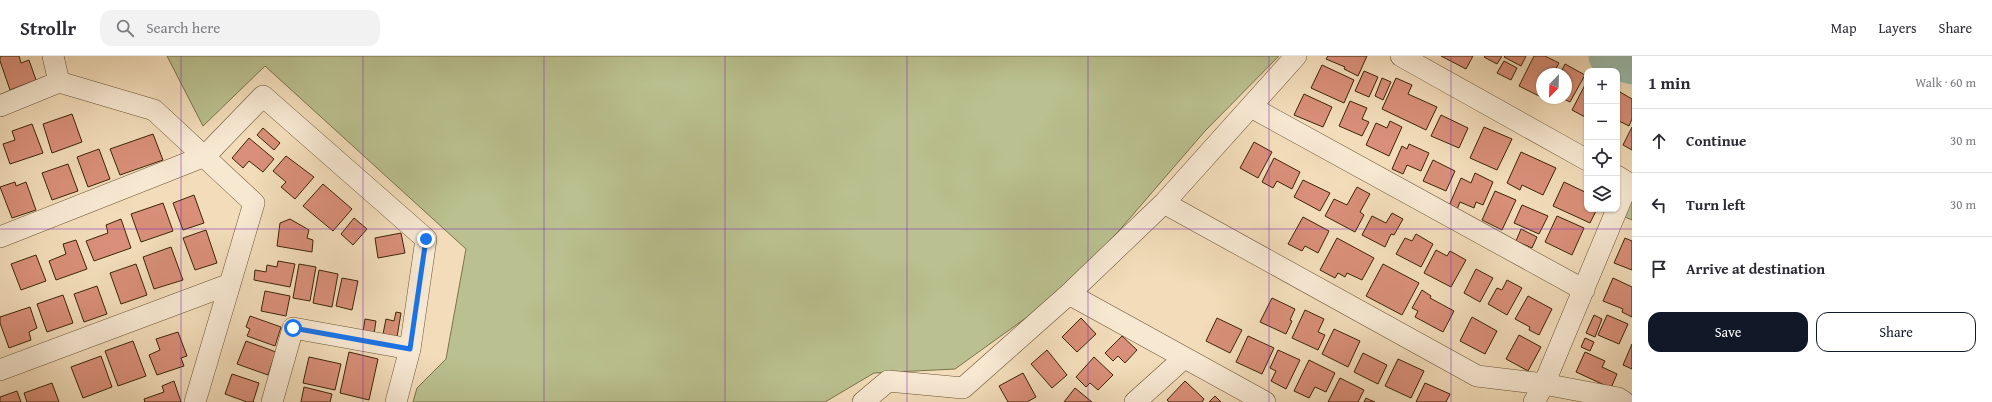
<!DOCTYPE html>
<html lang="en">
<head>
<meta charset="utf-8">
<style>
  :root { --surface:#fff; --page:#f2f2f3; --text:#2b2b33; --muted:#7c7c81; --line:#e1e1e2; --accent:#111827 }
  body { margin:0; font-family:"Gentium Book Plus",serif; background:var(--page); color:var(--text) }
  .controls { position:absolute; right:12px; top:12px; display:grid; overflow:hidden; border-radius:8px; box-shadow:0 1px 3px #0004 }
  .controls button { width:36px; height:36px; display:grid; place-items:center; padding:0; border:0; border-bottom:1px solid var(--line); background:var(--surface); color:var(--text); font:20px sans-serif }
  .compass { position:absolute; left:1536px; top:12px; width:36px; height:36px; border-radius:50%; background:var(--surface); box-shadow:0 1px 3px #0004; rotate:203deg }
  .stop { position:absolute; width:12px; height:12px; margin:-9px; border:3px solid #1a73e8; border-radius:50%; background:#fff }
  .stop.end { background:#1a73e8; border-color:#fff; box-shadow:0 1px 4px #0008 }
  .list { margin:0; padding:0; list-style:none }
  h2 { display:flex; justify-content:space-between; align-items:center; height:52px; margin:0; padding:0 16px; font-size:17px }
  h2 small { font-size:13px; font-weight:400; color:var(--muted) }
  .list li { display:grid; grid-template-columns:26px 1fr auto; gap:12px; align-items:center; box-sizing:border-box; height:64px; padding:0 16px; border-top:1px solid var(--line) }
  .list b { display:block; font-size:15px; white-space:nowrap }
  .list em { font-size:13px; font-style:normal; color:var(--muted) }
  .actions { display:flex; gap:8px; padding:12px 16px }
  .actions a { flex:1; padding:9px 0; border:1px solid var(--accent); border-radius:12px; text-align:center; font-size:14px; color:var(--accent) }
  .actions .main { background:var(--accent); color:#fff }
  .icon { flex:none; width:22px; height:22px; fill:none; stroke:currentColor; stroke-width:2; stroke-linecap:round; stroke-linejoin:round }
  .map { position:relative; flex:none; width:1632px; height:346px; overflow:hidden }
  header { display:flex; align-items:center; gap:24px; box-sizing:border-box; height:56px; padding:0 20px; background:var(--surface); border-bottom:1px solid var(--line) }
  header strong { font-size:19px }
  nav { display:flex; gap:22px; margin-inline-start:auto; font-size:14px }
  .search { width:280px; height:36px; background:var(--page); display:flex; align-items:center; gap:10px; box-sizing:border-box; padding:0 14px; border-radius:12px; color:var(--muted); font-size:15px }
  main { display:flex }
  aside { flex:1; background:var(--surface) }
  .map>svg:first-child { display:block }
  .green { fill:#bac08f; stroke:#7b724a }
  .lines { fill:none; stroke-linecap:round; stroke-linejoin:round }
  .river { stroke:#9bbcac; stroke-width:41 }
  .building { fill:#d98f79; stroke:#3c2506 }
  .minor-casing { stroke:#6a5333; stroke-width:22 }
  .minor { stroke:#f7e8d2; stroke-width:21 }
  .route { stroke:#1a73e8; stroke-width:5 }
  .grid { fill:none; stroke:#7b2cbf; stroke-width:1; stroke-opacity:0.55 }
</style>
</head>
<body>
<header>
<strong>Strollr</strong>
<div class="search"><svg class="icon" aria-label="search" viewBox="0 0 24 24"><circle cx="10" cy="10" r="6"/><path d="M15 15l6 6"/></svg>Search here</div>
<nav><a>Map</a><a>Layers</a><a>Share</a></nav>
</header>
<main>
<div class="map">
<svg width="1632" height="346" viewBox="0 0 1632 346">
  <rect width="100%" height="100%" fill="#f2dcb9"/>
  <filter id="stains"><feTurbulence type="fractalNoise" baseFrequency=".005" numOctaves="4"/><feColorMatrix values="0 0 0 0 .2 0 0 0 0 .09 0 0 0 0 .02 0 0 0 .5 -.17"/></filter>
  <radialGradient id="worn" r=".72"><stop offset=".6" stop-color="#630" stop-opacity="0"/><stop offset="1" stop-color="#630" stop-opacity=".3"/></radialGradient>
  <!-- green -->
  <path class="green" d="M167 0H1279L1205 75 1073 228 955 313 874 317 825 346H413L417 332 446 303 466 193 265 10 203 70Z
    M1632 142V164L1625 161Z"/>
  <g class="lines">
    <!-- river -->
    <path class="river" d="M1609 0 1632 8"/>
  </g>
  <!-- building -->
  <path class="building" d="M2 0H19L21 7 29 4 36 24 10 34 0 5V1Z
    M1328 0H1367L1358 20 1344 13 1345 11 1326 3Z
    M1441 0H1473L1466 13Z
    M1485 0H1502L1497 8 1484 1Z
    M1505 0H1526L1521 10 1504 1Z
    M1534 0H1545L1559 7 1553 18H1542L1541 41 1519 30Z
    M1504 5 1517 12 1511 24 1497 17Z
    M1565 8 1585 19 1570 46 1562 42H1566V18H1560Z
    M1322 9 1354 24 1344 47 1311 32Z
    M1364 15 1378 21 1369 41 1355 35Z
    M1382 22 1391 26 1383 44 1375 40Z
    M1396 22 1412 29 1408 38 1437 51 1426 74 1382 53Z
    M1586 27H1587V62L1572 54Z
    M1620 36 1632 43V63L1629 70 1617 64V41Z
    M1304 38 1332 51 1323 71 1294 59Z
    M1350 45 1367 52 1362 63 1369 66 1362 80 1339 70Z
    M72 58 82 86 52 97 43 68Z
    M1441 59 1468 72 1459 92 1431 80Z
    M1390 65 1402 71 1389 100 1366 89 1376 67 1387 72Z
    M32 68 43 97 10 108 3 88 15 84 12 75Z
    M1484 71 1512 83 1497 114 1470 102Z
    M1632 71V94L1623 89Z
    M263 72 280 87 274 94 257 79Z
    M153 78 163 104 120 119 110 93Z
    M249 82 274 103 263 116 249 105 243 112 232 102Z
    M1254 86 1272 96 1258 122 1240 112Z
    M1409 88 1429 97 1421 115 1407 109 1403 118 1392 113 1402 90 1407 93Z
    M99 93 110 123 88 131 77 101Z
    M1521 96 1556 112 1543 139 1522 129 1520 134 1507 127Z
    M286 100 314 121 295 143 281 131 286 126 273 115Z
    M1274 102 1300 116 1292 133 1277 125 1273 132 1262 126Z
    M1433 104 1455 115 1446 135 1423 125Z
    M68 108 78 135 52 144 42 117Z
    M1475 117 1493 126 1483 149 1476 146 1474 152 1460 146 1456 156 1448 152 1461 122 1471 127Z
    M1303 124 1330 137 1320 155 1294 141Z
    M15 126 16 130 26 126 36 154 12 162 0 131Z
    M1564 126 1587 137V153H1597L1590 167 1553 150Z
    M323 128 352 153 333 175 303 150Z
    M1357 131 1370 138 1360 156 1364 159 1355 176 1325 160 1334 143 1347 149Z
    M1495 135 1516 144 1502 174 1482 164Z
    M194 139 204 167 183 174 173 147Z
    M163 147 173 175 141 186 131 158Z
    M1522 149 1548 160 1539 178 1514 167Z
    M1392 157 1403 163 1394 179 1391 178 1385 191 1362 179 1372 160 1386 167Z
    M1557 160 1584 172 1572 199 1545 186Z
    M1303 161 1329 175 1318 197 1305 190 1302 195 1288 188Z
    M354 162 367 173 353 189 341 178Z
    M121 163 131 192 94 205 86 185 108 177 106 169Z
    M290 163 309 174 307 182 313 184 312 196 277 190 280 167Z
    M1521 173 1537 181 1532 192 1516 185Z
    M206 174 217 207 195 214 183 182Z
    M401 177 405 197 378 202 375 182Z
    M1416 178 1433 188 1421 211 1396 198 1405 182 1412 185Z
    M1337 182 1374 202 1362 224 1347 217 1345 221 1338 217 1335 222 1320 214Z
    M1625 182 1632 185V214L1614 207Z
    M76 184 87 213 56 224 49 205 66 198 63 188Z
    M171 191 183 224 154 233 143 201Z
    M1436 194 1447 200 1450 195 1466 204 1451 231 1424 217Z
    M36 199 46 225 21 234 11 208Z
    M278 205 295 208 290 231 254 224 255 214 266 216 267 209 277 211Z
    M136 208 147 239 121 248 110 217Z
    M299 208 316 211 310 245 293 242Z
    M1383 208 1419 227 1402 259 1366 240Z
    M1476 213 1493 222 1480 246 1464 237Z
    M319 214 338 218 332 251 313 247Z
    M342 222 358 225 352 254 336 250Z
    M1613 222 1632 231V261L1622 256 1623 253 1603 245Z
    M1507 224 1522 232 1507 259 1488 248 1497 232 1502 234Z
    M97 230 107 258 84 266 74 238Z
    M1422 234 1431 240 1430 242 1454 255 1443 276 1415 261 1418 255 1412 252Z
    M265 235 290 240 286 260 261 255Z
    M63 239 73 267 47 276 37 248Z
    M1528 240 1552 253 1539 279 1529 274 1530 271 1515 263Z
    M1272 242 1295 253 1290 264 1292 265 1286 278 1260 266Z
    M30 251 37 272 29 276 31 284 9 292 0 267V261Z
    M1305 254 1324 263 1318 276 1325 279 1318 294 1292 282Z
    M396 256 401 257 397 281 383 278 386 263 394 265Z
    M1594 259 1602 263 1595 281 1586 277Z
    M1607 259 1628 268 1619 288 1598 279Z
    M250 260 281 271 275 290 247 280 250 273 246 271Z
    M1472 261 1497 275 1485 298 1460 285Z
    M1081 262 1096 278 1077 296 1062 281Z
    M1217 262 1242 274 1230 297 1206 285Z
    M365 263 376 265 374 278 363 276Z
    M1334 273 1360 285 1348 311 1322 298Z
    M178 276 187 300 181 302 184 310 157 319 149 299 160 294 156 283Z
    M1519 279 1541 291 1528 315 1506 303Z
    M1122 280 1137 294 1125 307 1118 300 1113 305 1105 297Z
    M1248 280 1274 292 1262 318 1236 306Z
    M1585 282 1594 286 1590 295 1581 291Z
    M133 285 146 320 118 330 105 295Z
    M246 285 276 296 268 319 237 308Z
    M1632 288V313L1623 309Z
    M1047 294 1067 319 1052 332 1031 308Z
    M1278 294 1300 304 1286 333 1271 325 1276 315 1270 312Z
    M349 296 378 303 369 344 340 337Z
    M1585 296 1605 305 1602 311 1617 318 1611 332 1576 316Z
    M1363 297 1387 309 1378 328 1354 316Z
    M101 300 112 331 83 342 71 311Z
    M309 301 341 308 335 334 303 327Z
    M1094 301 1113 319 1098 334 1090 327 1086 331 1076 321Z
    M1398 303 1424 315 1411 342 1385 330Z
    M1309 304 1335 317 1326 336 1315 331 1309 342 1294 335Z
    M1023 317 1036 341 1027 346H1008L999 330Z
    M232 318 259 327 253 346H247L225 338Z
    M1340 322 1364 334 1358 346H1328Z
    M174 325 181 346H145L144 343 164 336 162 330Z
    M1185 325 1204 343 1202 346H1169L1167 344Z
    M52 327 59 346H27L24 337Z
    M1425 327 1450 338 1446 346H1416Z
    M304 331 332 338 330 346H301Z
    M1075 332 1092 346H1064Z
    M17 335 21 346H0V341Z
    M1215 340 1221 346H1209Z
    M1366 342 1370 344 1375 346H1364Z"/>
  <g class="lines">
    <!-- minor casing -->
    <g class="minor-casing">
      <path id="minor" d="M53 0 59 26
        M1401 0 1587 104
        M0 50 59 26 154 54 254 147 195 346
        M1251 51 1584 234
        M1164 147 1477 320 1544 328 1618 342 1624 346
        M0 181 205 100 263 40 426 183 410 293 396 346
        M1069 238 1265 346
        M0 314 230 228
        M272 346 293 272 410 293
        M863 346 888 325 963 332 1069 238 1164 147 1296 0
        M1135 346 1184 302
        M1534 346 1544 328 1628 127 1617 120"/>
    </g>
    <!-- minor -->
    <use href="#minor" class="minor"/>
  </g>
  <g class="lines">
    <!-- route -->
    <path class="route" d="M293 272 410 293 426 183"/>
  </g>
  <!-- grid -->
  <path class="grid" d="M181 0V346M363 0V346M544 0V346M725 0V346M907 0V346M1088 0V346M1269 0V346M1451 0V346M0 173H1632"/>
  <rect width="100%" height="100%" filter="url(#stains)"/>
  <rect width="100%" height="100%" fill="url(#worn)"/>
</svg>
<div class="controls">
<button>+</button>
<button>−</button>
<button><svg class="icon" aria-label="locate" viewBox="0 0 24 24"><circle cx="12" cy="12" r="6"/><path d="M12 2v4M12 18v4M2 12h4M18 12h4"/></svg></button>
<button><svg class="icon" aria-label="layers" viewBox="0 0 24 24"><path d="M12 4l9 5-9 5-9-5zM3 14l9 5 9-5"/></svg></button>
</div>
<svg class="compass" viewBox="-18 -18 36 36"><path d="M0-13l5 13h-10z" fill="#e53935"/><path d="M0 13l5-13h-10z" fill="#7c7c81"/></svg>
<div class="stop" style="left:293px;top:272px"></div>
<div class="stop end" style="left:426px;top:183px"></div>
</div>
<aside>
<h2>1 min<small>Walk · 60 m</small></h2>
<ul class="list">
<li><svg class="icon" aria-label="ahead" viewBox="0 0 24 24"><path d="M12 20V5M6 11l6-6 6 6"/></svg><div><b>Continue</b></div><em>30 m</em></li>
<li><svg class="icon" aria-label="left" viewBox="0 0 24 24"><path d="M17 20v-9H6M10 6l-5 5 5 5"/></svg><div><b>Turn left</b></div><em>30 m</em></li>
<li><svg class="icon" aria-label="arrive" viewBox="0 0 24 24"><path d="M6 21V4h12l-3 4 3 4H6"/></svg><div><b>Arrive at destination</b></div></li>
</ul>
<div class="actions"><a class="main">Save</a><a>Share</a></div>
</aside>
</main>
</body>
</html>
